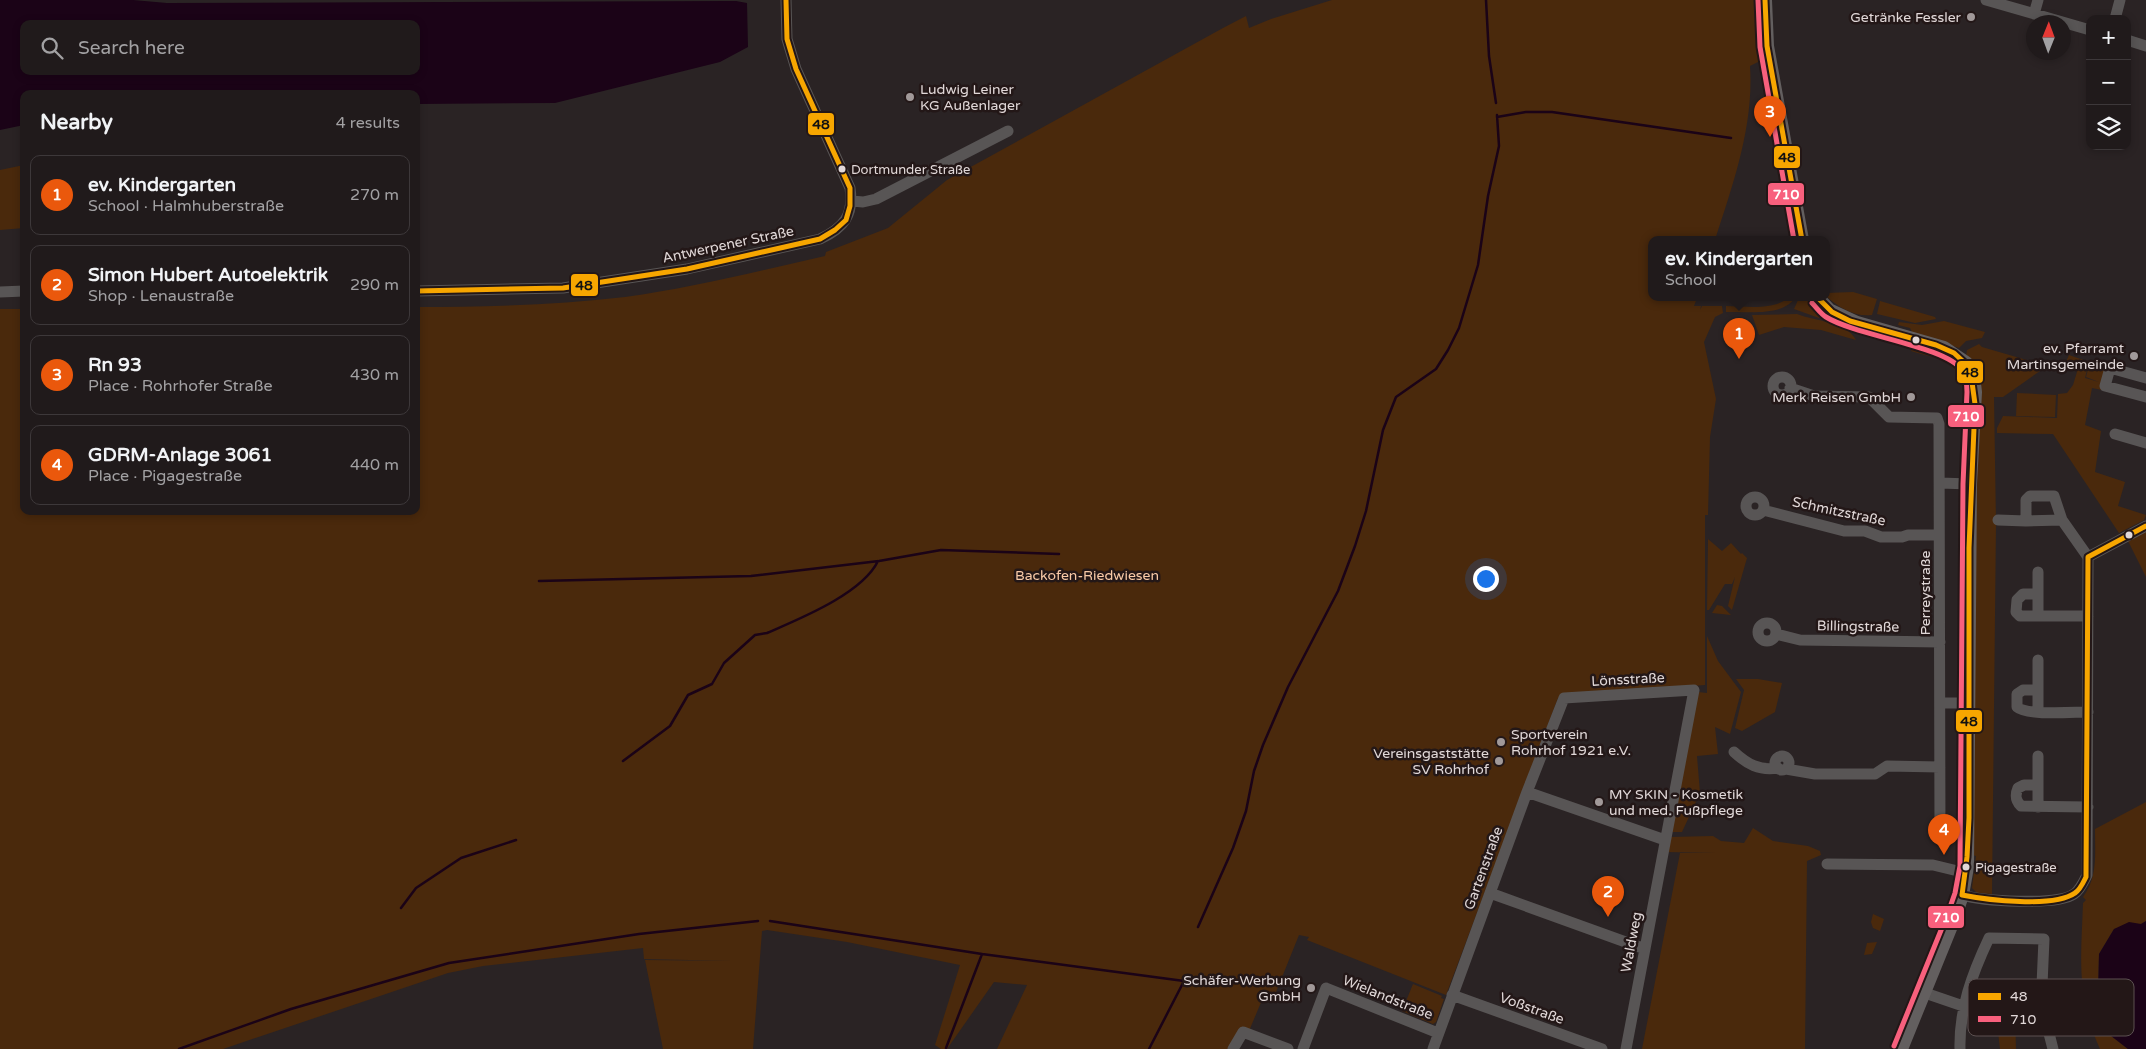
<!DOCTYPE html>
<html lang="en">
<head>
<meta charset="utf-8">
<style>
  :root { --surface:#201a1b; --page:#282324; --text:#f1f3f6; --muted:#a2a1a3; --line:#3d383a; --accent:#ea580c }
  body { margin:0; font-family:"Varela Round",sans-serif; background:var(--page); color:var(--text) }
  .controls { position:absolute; right:15px; top:15px; display:grid; overflow:hidden; border-radius:10px; box-shadow:0 2px 8px #0003 }
  .controls button { width:45px; height:45px; display:grid; place-items:center; padding:0; border:0; border-bottom:1px solid var(--line); background:var(--surface); color:var(--text); font:25px sans-serif }
  .compass { position:absolute; left:2026px; top:15px; width:45px; height:45px; border-radius:50%; background:var(--surface); box-shadow:0 2px 8px #0003; rotate:1deg }
  .you { position:absolute; left:1485px; top:578px; width:18px; height:18px; margin:-12px; border:4px solid #fff; border-radius:50%; background:#1a73e8; box-shadow:0 0 0 8px #1a73e833 }
  .badge { display:grid; place-items:center; width:32px; height:32px; border-radius:50%; background:var(--accent); color:#fff; font-size:16px; font-weight:700 }
  .pin { position:absolute; translate:-50% -41px; filter:drop-shadow(0 1px 2px #0008) }
  .pin::after { content:''; position:absolute; top:26px; width:18px; height:15px; background:inherit; clip-path:polygon(0 0,100% 0,50% 100%) }
  .popup { position:absolute; left:1648px; top:236px; width:182px; height:65px; box-sizing:border-box; display:grid; place-content:center; border-radius:10px; background:var(--surface); filter:drop-shadow(0 1px 4px #0005); font-size:16px; white-space:nowrap; color:var(--muted) }
  .popup b { font-size:19px; color:var(--text) }
  .popup::after { content:''; position:absolute; left:50%; top:100%; margin-left:-10px; border:10px solid transparent; border-top-color:var(--surface) }
  .list { margin:0; padding:0; list-style:none }
  h2 { display:flex; justify-content:space-between; align-items:center; height:65px; margin:0; padding:0 20px; font-size:21px }
  h2 small { font-size:16px; font-weight:400; color:var(--muted) }
  .list li { display:grid; grid-template-columns:32px 1fr auto; gap:15px; align-items:center; box-sizing:border-box; height:80px; margin:0 10px 10px; padding:0 10px; border:1px solid var(--line); border-radius:10px }
  .list b { display:block; font-size:19px; white-space:nowrap }
  .list p { margin:0; font-size:16px; white-space:nowrap; color:var(--muted) }
  .list em { font-size:16px; font-style:normal; color:var(--muted) }
  .icon { flex:none; width:28px; height:28px; fill:none; stroke:currentColor; stroke-width:2; stroke-linecap:round; stroke-linejoin:round }
  .map { position:relative; flex:none; width:2146px; height:1049px; overflow:hidden }
  .search { position:absolute; background:var(--surface); box-shadow:0 2px 8px #0003; left:20px; top:20px; width:400px; height:55px; display:flex; align-items:center; gap:12px; box-sizing:border-box; padding:0 18px; border-radius:10px; color:var(--muted); font-size:19px }
  .panel { position:absolute; background:var(--surface); box-shadow:0 2px 8px #0003; left:20px; top:90px; width:400px; height:425px; border-radius:10px }
  .map>svg:first-child { display:block }
  .green { fill:#4a290c }
  .water { fill:#1b0317; fill-rule:evenodd }
  .lines { fill:none; stroke-linecap:round; stroke-linejoin:round }
  .stream { stroke:#1b0317; stroke-width:2.5 }
  .minor { stroke:#585555; stroke-width:11 }
  .major { stroke:#635f5f; stroke-width:14 }
  .bus-1-casing { stroke:#231717; stroke-width:9 }
  .bus-2-casing { stroke:#231717; stroke-width:9 }
  .bus-1 { stroke:#f7a600; stroke-width:5 }
  .bus-2 { stroke:#f8607d; stroke-width:5 }
  .poi-dot { fill:#a19999; stroke:#231717; stroke-width:2 }
  .bus-dot { fill:#e1d8d8; stroke:#231717; stroke-width:2 }
  .labels { text-anchor:middle; stroke-width:5; stroke-linejoin:round; paint-order:stroke }
  .bus-label { font-size:13px; fill:#e1d8d8; stroke:#231717; text-anchor:start }
  .poi-label { font-size:14px; fill:#e1d8d8; stroke:#231717; text-anchor:end }
  .street-label { font-size:14px; fill:#e1d8d8; stroke:#231717 }
  .park-label { font-size:14px; fill:#f9caa7; stroke:#231717 }
  .key { fill:#231717; stroke:#5c5151; stroke-width:1 }
  .key-label { font-size:14px; fill:#e1d8d8 }
  .line-badge { stroke:#231717; stroke-width:2 }
  .badge-label { font-size:14px; text-anchor:middle; font-weight:bold; fill:#fff }
  .pale-badge-label { font-size:14px; text-anchor:middle; font-weight:bold; fill:#111 }
</style>
</head>
<body>
<div class="map">
<svg width="2146" height="1049" viewBox="0 0 2146 1049">
  <rect width="100%" height="100%" fill="#2a2324"/>
  <!-- green -->
  <path class="green" d="M1332 0H1755L1756 29 1760 61 1750 66C1754 126 1733 184 1715 240H1652V298H1697L1694 306H1701L1700 310 1702 306H1722L1723 313 1715 317 1704 342 1716 399 1710 437 1708 515H1705V685L1574 695 1558 698 1446 995 1307 940 1309 937 1299 935 1272 1002 1262 1000 1249 1031 1228 1049H997L1027 985 994 982 947 1049H941L935 1045 960 965 847 942 767 930 762 931 753 1049H663L645 960 733 961 644 959 643 948 483 966 448 973 223 1049H0V309H24V511H416V307C486 307 555 305 625 297 692 288 759 271 825 256L826 252 888 228 947 180 1223 28 1246 16 1249 28 1271 19Z
    M24 165V228L0 230V170Z
    M1853 292 1877 299 1872 315C1854 317 1840 308 1827 297L1826 293Z
    M1788 298H1795C1782 317 1747 311 1726 312V306C1745 306 1772 311 1788 298Z
    M1799 298H1808L1821 316 1819 318 1794 309Z
    M1880 301 1935 317 1936 319 1915 323 1877 314Z
    M1797 314C1815 321 1847 322 1856 340L1821 330 1784 327 1759 335 1752 315Z
    M1944 321 1985 332 1982 338 1966 341 1959 348 1912 332 1910 328 1898 325 1899 322 1922 325Z
    M1979 344 1982 347 2030 361 2040 371 2003 397H1994L1996 523 1992 894 1977 893 1972 888 1976 856 1972 855 1974 486 1966 356 1967 350Z
    M1913 348 1936 351 1962 368 1967 378 1969 388H1963C1957 359 1937 359 1911 351Z
    M2069 355 2089 362 2085 378 2099 382 2086 377 2090 362 2106 366 2102 390 2092 388 2085 425 2101 431 2095 472 2125 482 2118 506 2146 515 2144 520 2119 533 2053 434 1997 433V428L2003 416 2057 418 2058 394 2067 393 2073 385 2077 372 2071 363 2066 362Z
    M2017 393 2056 395 2055 417 2016 416Z
    M2146 531V577L2128 541Z
    M1708 539 1722 551 1731 543 1741 554 1742 553 1747 558 1732 610 1728 606 1735 577 1732 584H1725L1709 610H1707Z
    M1717 605 1722 606 1731 615 1712 613Z
    M1707 636 1718 661 1741 692 1730 734 1715 727 1718 754 1697 756 1700 793 1682 832H1671L1698 692 1707 693Z
    M1736 679H1758L1782 683 1775 712 1742 731 1735 728 1744 690Z
    M2146 802V921L2141 924 2114 929 2099 954 2098 995 2106 1032 2128 1049H2100C2076 996 2081 959 2083 903L2086 900 2083 897C2098 877 2095 853 2095 829Z
    M1753 828 1773 841 1808 846 1820 851 1821 855 1807 861 1805 1049H1642L1680 853H1715L1666 852 1670 837 1713 836 1721 841 1744 843Z
    M1873 914 1884 919 1880 931 1873 928 1871 922Z
    M1877 942 1872 954 1864 955 1867 943Z
    M1413 984 1442 996 1441 998 1444 999 1436 1022 1433 1024 1402 1011Z
    M2005 1012H2015L2016 1049H2000L1998 1032Z"/>
  <!-- water -->
  <path class="water" d="M0 0H133L167 3 736 1 747 3 748 47 720 62 555 103 416 104V94H24V125L0 130ZM24 24H416V71H24Z
    M2146 921V1049H2128L2106 1032 2098 995 2099 954 2114 929 2129 922 2141 924Z"/>
  <g class="lines">
    <!-- stream -->
    <path class="stream" d="M1486 0 1489 56 1496 103
      M1497 117 1526 112H1552L1731 138
      M539 581 751 576 879 561 941 550 1059 554
      M623 761 670 726 688 695 712 684 724 663 755 635 767 633C799 619 862 594 878 561
      M401 908 416 888 461 858 516 840
      M770 921 982 954 946 1048
      M1198 927 1233 848 1246 811 1254 771 1263 745 1288 687 1338 591 1355 546 1366 511 1383 430 1396 397 1436 369 1448 350 1459 328 1478 265 1488 196 1499 146 1497 115
      M982 954 1184 981 1149 1049
      M179 1049 291 1009 449 963 639 934 758 921"/>
    <!-- minor -->
    <path class="minor" d="M1986 0 2090 30
      M2034 14 2038 0
      M2115 19 2120 0
      M2127 40 2146 46
      M852 201 863 202 876 199 1008 131
      M416 291 563 288 687 269 820 239C844 228 854 215 850 188L796 69 787 39 786 0
      M0 292 24 291
      M1773 386a9 9 0 1 1 18 0a9 9 0 1 1-18 0Z
      M2146 378 2110 368 2105 386 2146 397
      M1790 388 1814 396 1869 397 1889 417 1937 418 1939 424 1940 838
      M2115 434 2146 443
      M1940 483 1970 484
      M1746 506a9 9 0 1 1 18 0a9 9 0 1 1-18 0Z
      M1763 510 1844 531H1865L1881 537H1902L1908 535H1939
      M1998 520 2026 521V500L2030 496H2054L2062 520 2088 557
      M2026 521 2062 520
      M2038 594H2023L2017 600 2016 612 2020 616H2088
      M2038 616V572
      M1758 632a9 9 0 1 1 18 0a9 9 0 1 1-18 0Z
      M1776 634 1800 640 1940 642
      M2038 660V690
      M1941 703H1969
      M2038 712V690H2023L2017 694V707C2027 716 2073 712 2088 712
      M1734 752C1747 764 1759 771 1778 768
      M2038 756V785
      M1775 763a7 7 0 1 1 14 0a7 7 0 1 1-14 0Z
      M1786 769 1815 774H1875L1887 766 1940 767
      M1527 792 1665 840
      M2038 807V785H2024L2018 788C2015 795 2015 800 2021 806L2088 807
      M1827 864 1933 865 1966 873
      M1490 893 1645 949
      M1962 895C1982 901 2057 906 2074 894 2080 890 2084 881 2087 875L2088 557 2146 526
      M1925 993 1963 1006
      M1452 995 1602 1049
      M1233 1049 1243 1032 1288 1049
      M1303 1049 1326 988 1438 1033
      M1433 1049 1527 792 1564 698 1694 690 1626 1049
      M1960 1049C1959 1009 1972 974 1989 938L2044 939 2042 985 2043 1010 2053 1049"/>
    <!-- major -->
    <path class="major" d="M1765 0 1767 46 1802 240
      M1818 298 1829 310 1857 323 1944 348 1966 363 1973 375 1975 392 1970 484 1967 867 1962 895 1955 916 1901 1049"/>
    <!-- bus-1 casing -->
    <g class="bus-1-casing">
      <path id="bus-1" d="M1765 0 1767 46 1802 240
        M416 291 563 288 687 269 820 239 835 230 846 220 850 206V188L796 69 787 39 786 0
        M1818 298 1832 312 1850 321 1936 345 1954 353 1967 365 1971 375 1975 404 1969 548V818L1967 857 1962 895
        M1962 895C1987 900 2054 908 2075 893 2080 890 2083 883 2086 877L2088 557 2146 526"/>
    </g>
    <!-- bus-2 casing -->
    <g class="bus-2-casing">
      <path id="bus-2" d="M1758 0 1760 47 1794 240
        M1812 303C1817 308 1821 314 1826 317 1857 336 1945 346 1962 370 1966 377 1967 384 1967 392L1963 484 1960 866 1955 893 1948 913 1894 1046"/>
    </g>
    <!-- bus-1 -->
    <use href="#bus-1" class="bus-1"/>
    <!-- bus-2 -->
    <use href="#bus-2" class="bus-2"/>
  </g>
  <!-- markers -->
  <g class="poi-dot">
    <circle cx="1971" cy="17" r="5"/>
    <circle cx="910" cy="97" r="5"/>
    <circle cx="2134" cy="356" r="5"/>
    <circle cx="1911" cy="397" r="5"/>
    <circle cx="1501" cy="742" r="5"/>
    <circle cx="1499" cy="761" r="5"/>
    <circle cx="1599" cy="802" r="5"/>
    <circle cx="1311" cy="988" r="5"/>
  </g>
  <g class="bus-dot">
    <circle cx="842" cy="169" r="4.5"/>
    <circle cx="1916" cy="340" r="4.5"/>
    <circle cx="2129" cy="535" r="4.5"/>
    <circle cx="1966" cy="867" r="4.5"/>
  </g>
  <g class="labels">
    <!-- bus labels -->
    <g class="bus-label">
      <text x="851" y="174">Dortmunder Straße</text>
      <text x="1975" y="872">Pigagestraße</text>
    </g>
    <!-- poi labels -->
    <g class="poi-label">
      <text x="1961" y="22">Getränke Fessler</text>
      <text x="920" y="94" text-anchor="start">Ludwig Leiner<tspan x="920" dy="16">KG Außenlager</tspan></text>
      <text x="2124" y="353">ev. Pfarramt<tspan x="2124" dy="16">Martinsgemeinde</tspan></text>
      <text x="1901" y="402">Merk Reisen GmbH</text>
      <text x="1511" y="739" text-anchor="start">Sportverein<tspan x="1511" dy="16">Rohrhof 1921 e.V.</tspan></text>
      <text x="1489" y="758">Vereinsgaststätte<tspan x="1489" dy="16">SV Rohrhof</tspan></text>
      <text x="1609" y="799" text-anchor="start">MY SKIN - Kosmetik<tspan x="1609" dy="16">und med. Fußpflege</tspan></text>
      <text x="1301" y="985">Schäfer-Werbung<tspan x="1301" dy="16">GmbH</tspan></text>
    </g>
    <!-- street labels -->
    <g class="street-label">
      <text transform="translate(728 244) rotate(-12)" y="5">Antwerpener Straße</text>
      <text transform="translate(1839 511) rotate(12)" y="5">Schmitzstraße</text>
      <text transform="translate(1925 593) rotate(-90)" y="5">Perreystraße</text>
      <text transform="translate(1858 626) rotate(1)" y="5">Billingstraße</text>
      <text transform="translate(1628 679) rotate(-3)" y="5">Lönsstraße</text>
      <text transform="translate(1483 868) rotate(-70)" y="5">Gartenstraße</text>
      <text transform="translate(1631 942) rotate(-79)" y="5">Waldweg</text>
      <text transform="translate(1388 997) rotate(22)" y="5">Wielandstraße</text>
      <text transform="translate(1532 1008) rotate(20)" y="5">Voßstraße</text>
    </g>
    <!-- park labels -->
    <g class="park-label">
      <text x="1087" y="580">Backofen-Riedwiesen</text>
    </g>
  </g>
  <!-- legend -->
  <rect x="1968" y="979" width="166" height="57" rx="8" class="key"/>
  <rect x="1978" y="993" width="23" height="7" fill="#f7a600"/>
  <rect x="1978" y="1016" width="23" height="6" fill="#f8607d"/>
  <g class="key-label">
    <text x="2010" y="1001">48</text>
    <text x="2010" y="1024">710</text>
  </g>
  <g class="line-badge">
    <rect x="807" y="112" width="28" height="24" rx="5" fill="#f7a600"/>
    <rect x="1773" y="145" width="28" height="24" rx="5" fill="#f7a600"/>
    <rect x="1767" y="182" width="38" height="24" rx="5" fill="#f8607d"/>
    <rect x="570" y="273" width="29" height="24" rx="5" fill="#f7a600"/>
    <rect x="1956" y="360" width="28" height="24" rx="5" fill="#f7a600"/>
    <rect x="1947" y="404" width="38" height="24" rx="5" fill="#f8607d"/>
    <rect x="1955" y="709" width="28" height="24" rx="5" fill="#f7a600"/>
    <rect x="1927" y="905" width="38" height="24" rx="5" fill="#f8607d"/>
  </g>
  <g class="badge-label">
    <text x="1786" y="199">710</text>
    <text x="1966" y="421">710</text>
    <text x="1946" y="922">710</text>
  </g>
  <g class="pale-badge-label">
    <text x="821" y="129">48</text>
    <text x="1787" y="162">48</text>
    <text x="584" y="290">48</text>
    <text x="1970" y="377">48</text>
    <text x="1969" y="726">48</text>
  </g>
</svg>
<div class="controls">
<button>+</button>
<button>−</button>
<button><svg class="icon" aria-label="layers" viewBox="0 0 24 24"><path d="M12 4l9 5-9 5-9-5zM3 14l9 5 9-5"/></svg></button>
</div>
<svg class="compass" viewBox="-18 -18 36 36"><path d="M0-13l5 13h-10z" fill="#e53935"/><path d="M0 13l5-13h-10z" fill="#a2a1a3"/></svg>
<div class="you"></div>
<div class="pin badge" style="left:1739px;top:359px">1</div>
<div class="popup"><b>ev. Kindergarten</b>School</div>
<div class="pin badge" style="left:1608px;top:917px">2</div>
<div class="pin badge" style="left:1770px;top:137px">3</div>
<div class="pin badge" style="left:1944px;top:855px">4</div>
<div class="search"><svg class="icon" aria-label="search" viewBox="0 0 24 24"><circle cx="10" cy="10" r="6"/><path d="M15 15l6 6"/></svg>Search here</div>
<section class="panel">
<h2>Nearby<small>4 results</small></h2>
<ul class="list">
<li><span class="badge">1</span><div><b>ev. Kindergarten</b><p>School · Halmhuberstraße</p></div><em>270 m</em></li>
<li><span class="badge">2</span><div><b>Simon Hubert Autoelektrik</b><p>Shop · Lenaustraße</p></div><em>290 m</em></li>
<li><span class="badge">3</span><div><b>Rn 93</b><p>Place · Rohrhofer Straße</p></div><em>430 m</em></li>
<li><span class="badge">4</span><div><b>GDRM-Anlage 3061</b><p>Place · Pigagestraße</p></div><em>440 m</em></li>
</ul>
</section>
</div>
</body>
</html>
